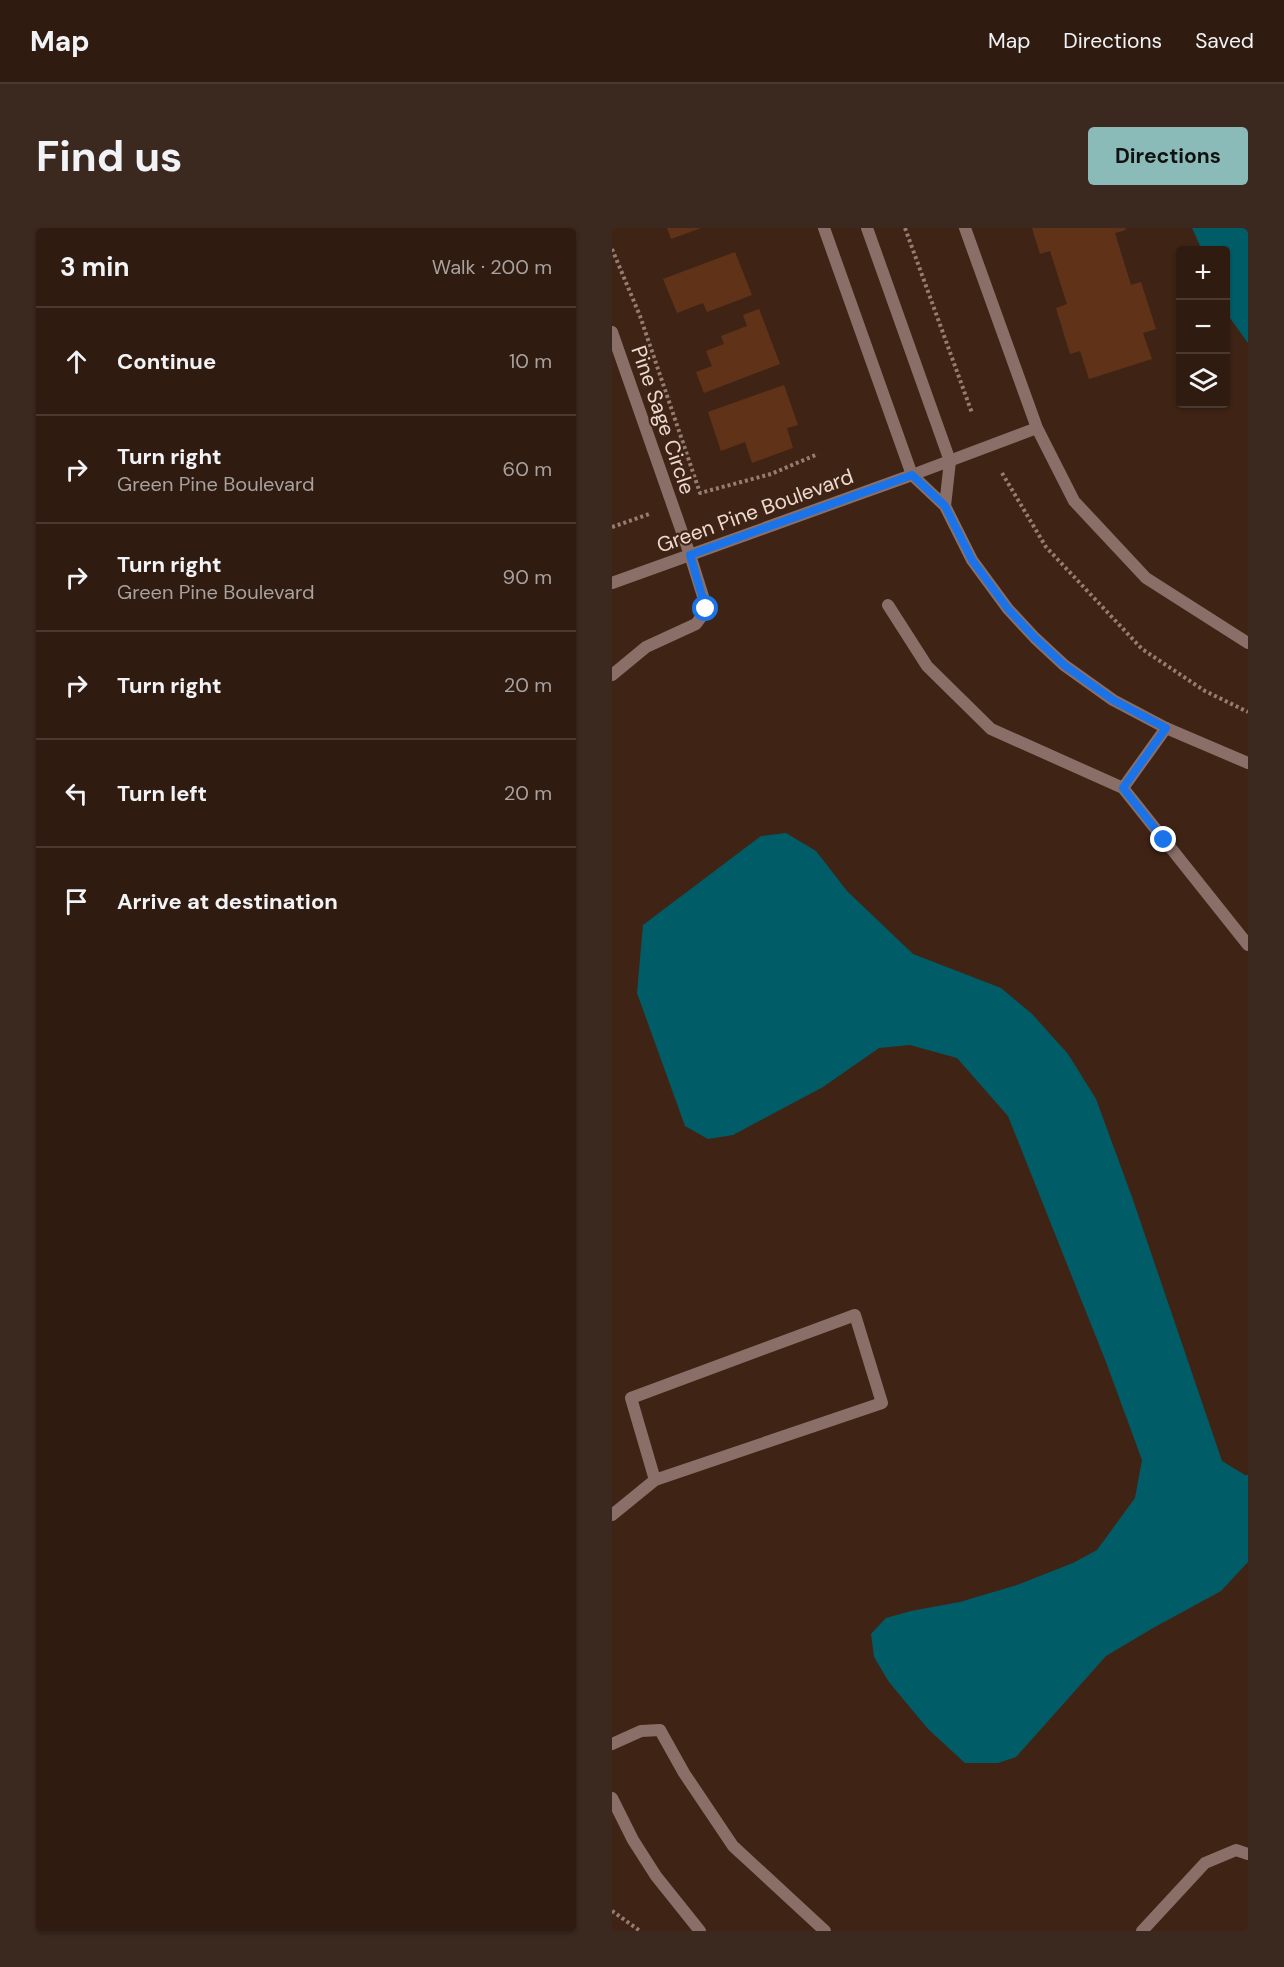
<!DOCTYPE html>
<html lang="en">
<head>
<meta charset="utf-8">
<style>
  :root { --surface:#2f1b10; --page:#3b281e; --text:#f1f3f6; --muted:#a7a19f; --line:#4a3930; --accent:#8bbbb9 }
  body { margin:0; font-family:"DM Sans",sans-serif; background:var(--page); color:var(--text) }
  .controls { position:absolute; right:18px; top:18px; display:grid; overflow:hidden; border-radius:6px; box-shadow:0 2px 4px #0004 }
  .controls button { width:54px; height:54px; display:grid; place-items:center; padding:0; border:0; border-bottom:2px solid var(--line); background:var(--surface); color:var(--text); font:30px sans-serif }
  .stop { position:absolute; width:18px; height:18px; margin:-14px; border:4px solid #1a73e8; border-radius:50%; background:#fff }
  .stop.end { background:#1a73e8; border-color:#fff; box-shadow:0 2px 6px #0008 }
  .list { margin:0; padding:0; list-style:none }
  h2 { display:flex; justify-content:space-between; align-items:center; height:78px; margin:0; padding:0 24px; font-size:26px }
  h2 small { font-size:20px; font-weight:400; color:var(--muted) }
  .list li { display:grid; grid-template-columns:39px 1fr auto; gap:18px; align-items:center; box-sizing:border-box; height:108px; padding:0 24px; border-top:2px solid var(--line) }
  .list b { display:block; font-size:22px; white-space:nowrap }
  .list p { margin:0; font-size:20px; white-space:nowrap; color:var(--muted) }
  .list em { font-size:20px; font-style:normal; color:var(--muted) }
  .icon { flex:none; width:33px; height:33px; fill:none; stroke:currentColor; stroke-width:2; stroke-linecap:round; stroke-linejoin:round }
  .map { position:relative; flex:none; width:636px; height:1703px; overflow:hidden; border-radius:6px }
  header { display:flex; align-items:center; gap:36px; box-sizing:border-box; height:84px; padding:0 30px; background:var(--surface); border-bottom:2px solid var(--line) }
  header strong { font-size:28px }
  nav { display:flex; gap:33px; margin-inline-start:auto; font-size:21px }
  .intro { display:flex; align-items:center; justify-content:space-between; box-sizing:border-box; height:144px; padding:0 36px }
  h1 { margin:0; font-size:42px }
  .button { padding:15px 27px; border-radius:6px; background:var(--accent); color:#111; font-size:21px; font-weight:700 }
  main { display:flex; gap:36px; padding:0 36px }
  aside { flex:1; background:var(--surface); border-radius:6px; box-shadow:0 2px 4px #0004 }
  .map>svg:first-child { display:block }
  .water { fill:#005d68 }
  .building { fill:#603319 }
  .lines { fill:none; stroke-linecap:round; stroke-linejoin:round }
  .path { stroke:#957d71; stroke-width:4; stroke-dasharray:3 3; stroke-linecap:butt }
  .lane { stroke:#896f68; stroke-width:12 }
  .street { stroke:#896f68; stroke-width:12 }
  .route { stroke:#1a73e8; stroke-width:8 }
  .labels { text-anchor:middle; stroke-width:4.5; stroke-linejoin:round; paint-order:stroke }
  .street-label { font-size:21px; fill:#ecd9d0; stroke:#3f2415 }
</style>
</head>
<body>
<header>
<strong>Map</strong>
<nav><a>Map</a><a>Directions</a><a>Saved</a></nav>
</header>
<div class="intro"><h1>Find us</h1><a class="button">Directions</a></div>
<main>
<aside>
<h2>3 min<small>Walk · 200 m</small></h2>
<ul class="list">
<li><svg class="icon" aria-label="ahead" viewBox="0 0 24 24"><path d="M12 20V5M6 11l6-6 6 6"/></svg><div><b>Continue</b></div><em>10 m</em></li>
<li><svg class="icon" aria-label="right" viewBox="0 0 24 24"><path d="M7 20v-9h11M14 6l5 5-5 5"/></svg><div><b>Turn right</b><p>Green Pine Boulevard</p></div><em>60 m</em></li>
<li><svg class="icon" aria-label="right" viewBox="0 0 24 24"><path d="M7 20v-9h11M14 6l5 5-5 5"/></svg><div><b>Turn right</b><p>Green Pine Boulevard</p></div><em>90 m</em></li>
<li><svg class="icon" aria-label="right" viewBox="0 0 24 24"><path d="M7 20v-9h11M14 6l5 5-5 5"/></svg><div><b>Turn right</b></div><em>20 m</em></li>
<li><svg class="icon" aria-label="left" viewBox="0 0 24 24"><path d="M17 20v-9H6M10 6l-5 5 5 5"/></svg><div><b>Turn left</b></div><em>20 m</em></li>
<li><svg class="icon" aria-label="arrive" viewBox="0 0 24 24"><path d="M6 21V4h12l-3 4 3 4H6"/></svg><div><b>Arrive at destination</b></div></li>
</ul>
</aside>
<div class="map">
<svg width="636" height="1703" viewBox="0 0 636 1703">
  <rect width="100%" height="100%" fill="#3f2415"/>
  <!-- water -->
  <path class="water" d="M580 0H636V115L618 90 614 79V22H590Z
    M174 605 204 623 235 663 301 726 389 760 420 786 456 826 484 871 520 969 610 1233 633 1247H636V1334L609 1363 541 1400 494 1428 404 1529 386 1535H353L316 1501 277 1454 262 1429 259 1406 274 1390 299 1383 348 1374 405 1357 461 1335 485 1322 523 1270 530 1232 494 1134 396 888 345 830 298 817 267 820 211 859 121 907 96 911 73 898 25 765 31 697 149 608Z"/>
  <!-- building -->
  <path class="building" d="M55 0H89L59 11Z
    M420 0H513L514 2 503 5 519 57 529 54 544 101 531 105 540 131 477 151 468 123 458 126 444 80 455 76 438 23 428 26Z
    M123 24 140 67 95 84 91 75 65 85 51 51Z
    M147 81 168 136 92 165 84 144 100 138 94 123 112 116 109 108 135 98 131 87Z
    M172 157 186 197 175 200 181 220 140 235 133 214 109 223 96 184Z"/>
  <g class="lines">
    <!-- path -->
    <path class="path" d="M293 0 360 185
      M0 21 28 88 88 265 159 246 206 226
      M390 245 434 319 530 421 593 463 636 484
      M0 299 37 286
      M0 1683 28 1703"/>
    <!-- lane -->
    <path class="lane" d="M425 200 462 273 534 350 636 415
      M300 247 425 200 353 0
      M276 377 315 438 379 501 511 560 636 717
      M0 447 34 419 84 396 95 381 78 327
      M511 560 554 500
      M0 1287 43 1252 270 1175 243 1087 19 1170 43 1252
      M0 1516 29 1503 48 1502 72 1545 121 1618 213 1703
      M530 1703 593 1635 624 1622 636 1626"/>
    <!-- street -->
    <path class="street" d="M212 0 300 247 333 278 360 332 396 381 423 410 452 437 501 472 554 500 636 535
      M255 0 338 233 333 278
      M0 104 78 327
      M0 355 300 247
      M0 1570 21 1612 44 1648 88 1703"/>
  </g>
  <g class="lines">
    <!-- route -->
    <path class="route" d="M94 381 78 327 300 247 333 278 360 332 396 381 423 410 452 437 501 472 554 500 511 560 552 612"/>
  </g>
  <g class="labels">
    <!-- street labels -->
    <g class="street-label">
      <text transform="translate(51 192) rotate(71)" y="7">Pine Sage Circle</text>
      <text transform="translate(143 283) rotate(-20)" y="7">Green Pine Boulevard</text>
    </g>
  </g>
</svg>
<div class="controls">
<button>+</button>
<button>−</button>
<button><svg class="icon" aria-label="layers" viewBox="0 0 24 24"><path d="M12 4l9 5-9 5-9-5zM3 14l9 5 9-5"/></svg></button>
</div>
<div class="stop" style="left:94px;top:381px"></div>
<div class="stop end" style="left:552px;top:612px"></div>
</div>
</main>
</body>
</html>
